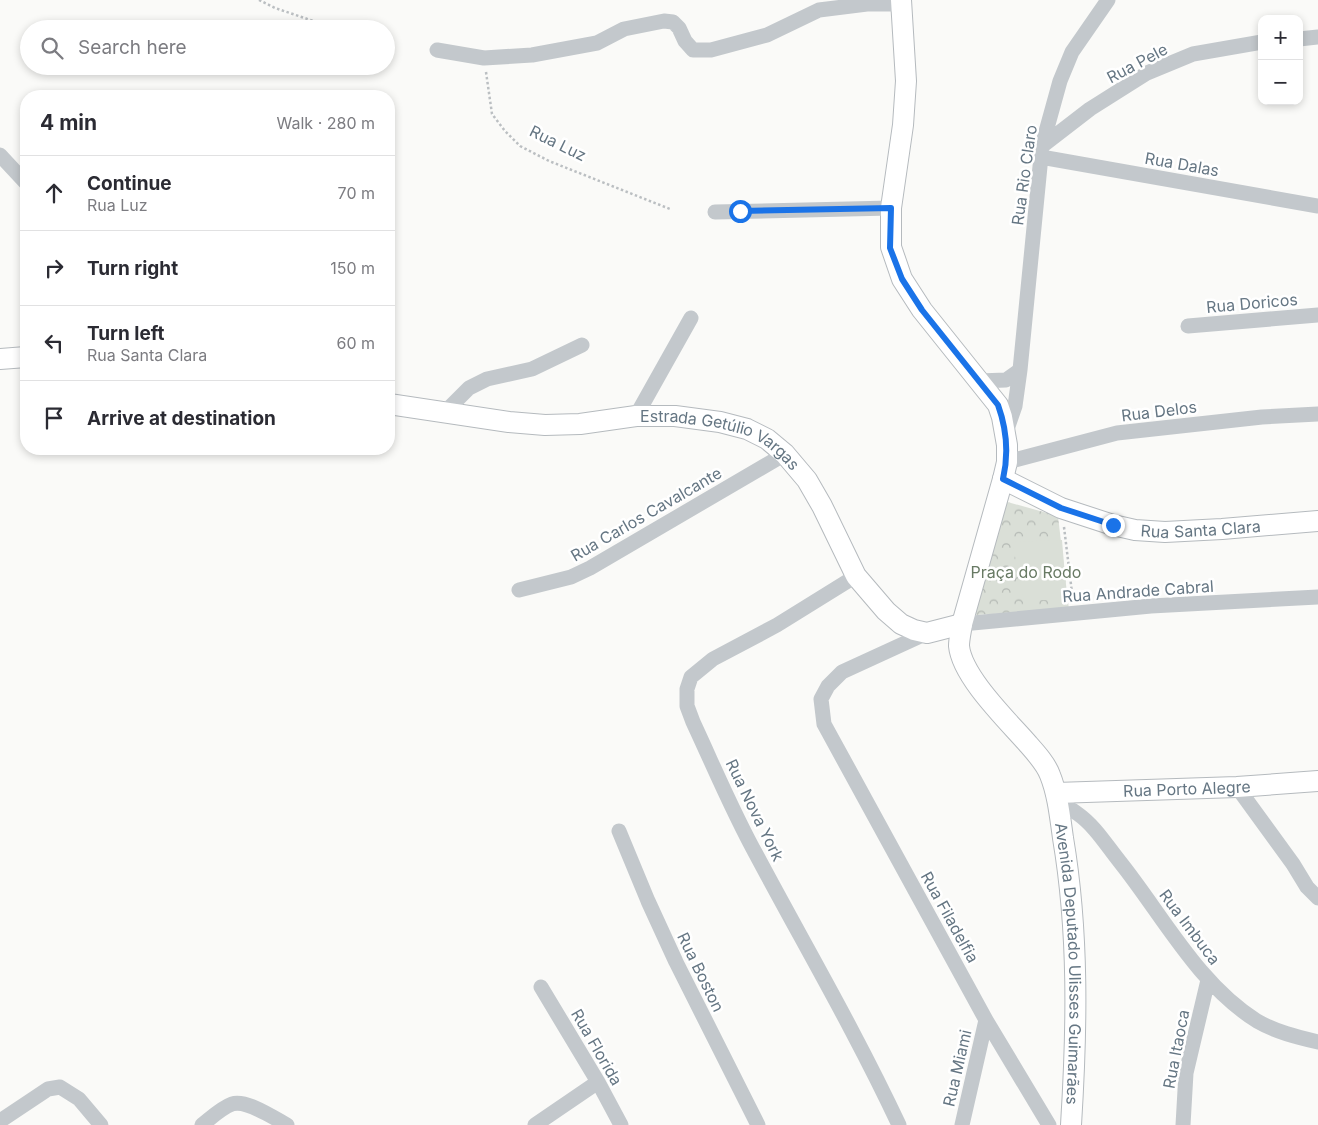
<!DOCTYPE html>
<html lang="en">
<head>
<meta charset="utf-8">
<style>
  :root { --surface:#fff; --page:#f2f2f3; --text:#2b2b33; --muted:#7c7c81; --line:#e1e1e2 }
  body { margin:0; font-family:Inter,sans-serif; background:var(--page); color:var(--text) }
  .controls { position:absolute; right:15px; top:15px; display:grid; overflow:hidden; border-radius:10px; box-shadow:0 2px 8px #0003 }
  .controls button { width:45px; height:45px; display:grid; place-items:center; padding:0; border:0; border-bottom:1px solid var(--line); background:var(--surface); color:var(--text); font:25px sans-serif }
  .stop { position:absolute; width:15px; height:15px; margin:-11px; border:4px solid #1a73e8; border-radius:50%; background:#fff }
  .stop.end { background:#1a73e8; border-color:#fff; box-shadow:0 1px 5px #0008 }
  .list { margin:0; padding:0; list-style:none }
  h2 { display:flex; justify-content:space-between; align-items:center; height:65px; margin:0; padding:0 20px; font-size:21px }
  h2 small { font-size:16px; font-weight:400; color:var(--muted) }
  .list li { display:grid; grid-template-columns:32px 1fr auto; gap:15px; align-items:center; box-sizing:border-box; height:75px; padding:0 20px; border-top:1px solid var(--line) }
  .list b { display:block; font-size:19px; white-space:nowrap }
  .list p { margin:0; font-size:16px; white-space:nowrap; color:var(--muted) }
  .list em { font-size:16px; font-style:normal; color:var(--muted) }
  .icon { flex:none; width:28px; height:28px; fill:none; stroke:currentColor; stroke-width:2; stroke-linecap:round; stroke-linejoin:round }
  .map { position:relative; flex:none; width:1318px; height:1125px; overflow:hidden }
  .search { position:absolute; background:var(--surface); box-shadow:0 2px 8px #0003; left:20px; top:20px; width:375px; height:55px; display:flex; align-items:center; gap:12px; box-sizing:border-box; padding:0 18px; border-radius:28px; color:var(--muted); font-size:19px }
  .panel { position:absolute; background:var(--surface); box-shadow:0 2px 8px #0003; left:20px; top:90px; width:375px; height:365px; border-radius:20px }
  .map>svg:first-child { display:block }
  .park { fill:url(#park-crowns) }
  .pitch { fill:#dadfd7 }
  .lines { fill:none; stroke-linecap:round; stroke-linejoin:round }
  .major-casing { stroke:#b5babe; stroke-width:22 }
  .path { stroke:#bbbfc2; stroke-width:2.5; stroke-dasharray:2.5 2.5; stroke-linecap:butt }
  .minor { stroke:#c3c8cc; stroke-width:15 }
  .major { stroke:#fff; stroke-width:20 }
  .route { stroke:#1a73e8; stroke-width:6 }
  .labels { text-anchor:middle; stroke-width:5; stroke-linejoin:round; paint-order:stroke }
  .street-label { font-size:16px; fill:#657683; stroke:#fff }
  .park-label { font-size:16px; fill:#687a64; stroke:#fff }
</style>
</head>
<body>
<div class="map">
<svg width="1318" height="1125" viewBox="0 0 1318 1125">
  <defs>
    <pattern id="park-crowns" width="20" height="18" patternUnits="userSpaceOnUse" patternTransform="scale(1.25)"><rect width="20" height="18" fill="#dadfd7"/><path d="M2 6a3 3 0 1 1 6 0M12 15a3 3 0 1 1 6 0" fill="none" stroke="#b4b9b4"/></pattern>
  </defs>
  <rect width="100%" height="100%" fill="#fafaf8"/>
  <!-- park -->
  <path class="park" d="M1004 501 1058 516 1069 610 975 615Z"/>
  <!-- pitch -->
  <path class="pitch" d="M1062 540 1067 600H1024L1012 542Z"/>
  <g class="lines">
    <!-- major casing -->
    <g class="major-casing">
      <g id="major">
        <path id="s1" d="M901 0 906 81 903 125 891 208V247L902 279 922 310 998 405 1002 417 1007 445V462L1003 479 962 624C961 631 959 639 959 646 962 677 1008 721 1028 744 1036 753 1046 764 1050 775 1058 795 1060 817 1063 838 1079 933 1077 1029 1071 1125"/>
        <path d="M0 359 26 357"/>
        <path id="s2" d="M389 404 509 422 545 425 580 424 636 416H675L720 422 747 429 767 439 785 454 807 480 822 506 856 576 886 611 901 624 914 630 927 633 962 624"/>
        <path id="s3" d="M1003 479 1061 508 1113 525 1135 530 1165 532 1222 529 1318 521"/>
        <path id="s4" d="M1056 793 1237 787 1318 781"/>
      </g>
    </g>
    <!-- path -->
    <path class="path" d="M259 0 275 8 337 29
      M486 72 492 114 505 131 520 146 549 161 670 209
      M1064 527 1073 601"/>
    <!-- minor -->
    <path class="minor" d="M1299 39 1318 37
      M437 50 484 58 532 55 597 43 624 29 664 21 673 22 679 28 685 41 693 50H711L767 35 819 10 867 4H900
      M1042 146 1090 109 1147 73 1193 54 1262 42
      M0 155 26 183
      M1041 157 1318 206
      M715 212 891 208
      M1188 326 1318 315
      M979 381 1006 380 1020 370
      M444 413 469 388 487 379 532 369 582 345
      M636 416 691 318
      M1006 432 1015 406 1020 370 1042 146 1060 81 1072 52 1108 0
      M1007 462 1117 433 1262 417 1318 414
      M856 576 777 625 713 659 691 677 687 689V706L693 722C714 767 733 813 757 856 805 946 856 1033 899 1125
      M519 590 571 577 590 568 785 454
      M962 624 1151 606 1318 597
      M927 633 842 672 828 686 821 699 824 724 986 1020 1049 1125
      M1237 787 1293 864 1307 887 1318 898
      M1058 802C1064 806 1071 809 1078 814 1095 826 1107 846 1120 862 1163 916 1198 984 1257 1021 1276 1032 1297 1037 1318 1042
      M619 831 648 901 676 962 758 1125
      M541 987 598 1082 621 1125
      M0 1121 48 1089 60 1087 79 1099 101 1125
      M202 1125C211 1118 221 1108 232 1104 246 1099 274 1118 287 1125
      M535 1125 598 1082
      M962 1125 986 1020
      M1183 1125 1186 1073 1208 980"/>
    <!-- major -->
    <use href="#major" class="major"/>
  </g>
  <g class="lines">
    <!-- route -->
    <path class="route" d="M740 211 891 208 890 248 902 279 922 310 998 405C1007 430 1009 453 1003 479L1061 508 1113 525"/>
  </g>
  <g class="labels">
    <!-- street labels -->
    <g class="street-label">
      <text transform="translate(1137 63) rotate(-28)" y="6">Rua Pele</text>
      <text transform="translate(558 143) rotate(26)" y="6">Rua Luz</text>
      <text transform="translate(1182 164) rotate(10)" y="6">Rua Dalas</text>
      <text transform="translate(1024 175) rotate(-82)" y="6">Rua Rio Claro</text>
      <text transform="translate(1252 303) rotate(-5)" y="6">Rua Doricos</text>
      <text transform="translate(1159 411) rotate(-7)" y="6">Rua Delos</text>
      <text dy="6" stroke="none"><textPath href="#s2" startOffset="339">Estrada Getúlio Vargas</textPath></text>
      <text transform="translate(646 514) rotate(-30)" y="6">Rua Carlos Cavalcante</text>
      <text dy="6" stroke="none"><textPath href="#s3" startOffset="208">Rua Santa Clara</textPath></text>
      <text transform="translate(1138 591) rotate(-4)" y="6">Rua Andrade Cabral</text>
      <text dy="6" stroke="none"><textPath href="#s4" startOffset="131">Rua Porto Alegre</textPath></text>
      <text transform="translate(755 810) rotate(64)" y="6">Rua Nova York</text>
      <text transform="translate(950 917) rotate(61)" y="6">Rua Filadelfia</text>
      <text transform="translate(1190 927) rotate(53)" y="6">Rua Imbuca</text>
      <text dy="6" stroke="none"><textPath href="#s1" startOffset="1039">Avenida Deputado Ulisses Guimarães</textPath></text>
      <text transform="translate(701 972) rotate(64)" y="6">Rua Boston</text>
      <text transform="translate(597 1047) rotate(60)" y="6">Rua Florida</text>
      <text transform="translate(1176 1049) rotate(-79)" y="6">Rua Itaoca</text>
      <text transform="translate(957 1068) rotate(-77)" y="6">Rua Miami</text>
    </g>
    <!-- park labels -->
    <g class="park-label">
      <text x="1026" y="578">Praça do Rodo</text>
    </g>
  </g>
</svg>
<div class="controls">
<button>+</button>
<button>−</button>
</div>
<div class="stop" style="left:740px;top:211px"></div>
<div class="stop end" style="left:1113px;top:525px"></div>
<div class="search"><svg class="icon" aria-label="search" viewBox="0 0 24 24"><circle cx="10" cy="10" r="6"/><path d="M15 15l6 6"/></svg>Search here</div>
<section class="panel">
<h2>4 min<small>Walk · 280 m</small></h2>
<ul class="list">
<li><svg class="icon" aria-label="ahead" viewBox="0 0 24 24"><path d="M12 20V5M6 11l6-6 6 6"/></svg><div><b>Continue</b><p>Rua Luz</p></div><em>70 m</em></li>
<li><svg class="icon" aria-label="right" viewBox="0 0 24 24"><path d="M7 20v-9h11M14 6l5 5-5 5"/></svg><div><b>Turn right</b></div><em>150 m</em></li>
<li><svg class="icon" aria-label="left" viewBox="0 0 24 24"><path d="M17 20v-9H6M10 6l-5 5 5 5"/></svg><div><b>Turn left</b><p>Rua Santa Clara</p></div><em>60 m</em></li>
<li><svg class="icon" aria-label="arrive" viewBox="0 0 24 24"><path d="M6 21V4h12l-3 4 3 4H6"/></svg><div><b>Arrive at destination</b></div></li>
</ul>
</section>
</div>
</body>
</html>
